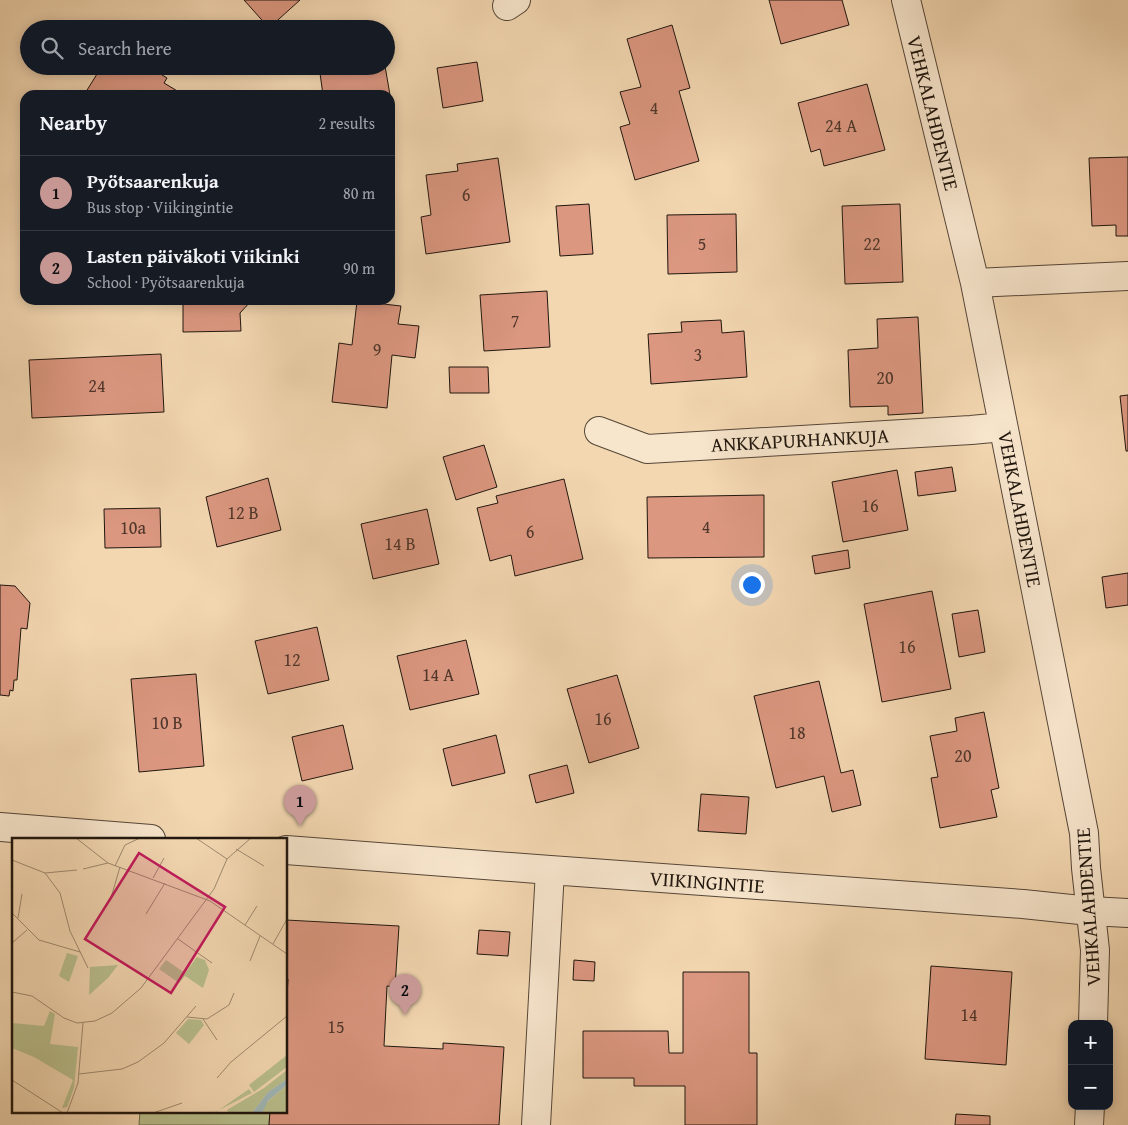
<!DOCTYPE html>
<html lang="en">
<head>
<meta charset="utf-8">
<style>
  :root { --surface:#171b24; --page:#20242c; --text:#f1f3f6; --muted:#9ea1a6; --line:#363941; --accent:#c59692 }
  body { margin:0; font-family:"Gentium Book Plus",serif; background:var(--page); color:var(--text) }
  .controls { position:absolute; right:15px; bottom:15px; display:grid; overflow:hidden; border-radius:10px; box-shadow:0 2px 12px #0003 }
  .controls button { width:45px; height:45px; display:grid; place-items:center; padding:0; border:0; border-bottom:1px solid var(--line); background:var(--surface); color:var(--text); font:25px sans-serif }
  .you { position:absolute; left:751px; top:584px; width:18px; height:18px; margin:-12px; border:4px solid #fff; border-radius:50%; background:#1a73e8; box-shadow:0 0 0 8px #1a73e833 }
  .badge { display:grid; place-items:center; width:32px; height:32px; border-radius:50%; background:var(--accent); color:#111; font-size:16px; font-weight:700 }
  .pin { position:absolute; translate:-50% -41px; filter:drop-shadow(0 1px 2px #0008) }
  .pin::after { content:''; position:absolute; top:26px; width:18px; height:15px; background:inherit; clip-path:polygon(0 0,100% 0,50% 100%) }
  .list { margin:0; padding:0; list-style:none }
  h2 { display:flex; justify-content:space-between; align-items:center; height:65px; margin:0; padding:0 20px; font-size:21px }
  h2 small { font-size:16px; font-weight:400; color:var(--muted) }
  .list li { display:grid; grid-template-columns:32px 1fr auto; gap:15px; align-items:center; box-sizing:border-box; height:75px; padding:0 20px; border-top:1px solid var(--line) }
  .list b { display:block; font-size:19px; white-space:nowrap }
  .list p { margin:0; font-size:16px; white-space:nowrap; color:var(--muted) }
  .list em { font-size:16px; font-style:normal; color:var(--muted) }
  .icon { flex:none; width:28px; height:28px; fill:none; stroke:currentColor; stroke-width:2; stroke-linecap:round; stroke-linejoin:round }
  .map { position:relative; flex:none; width:1128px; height:1125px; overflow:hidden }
  .search { position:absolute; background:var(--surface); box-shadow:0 2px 12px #0003; left:20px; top:20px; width:375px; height:55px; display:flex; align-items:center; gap:12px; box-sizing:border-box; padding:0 18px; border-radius:28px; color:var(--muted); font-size:19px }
  .panel { position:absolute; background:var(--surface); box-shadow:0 2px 12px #0003; left:20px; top:90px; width:375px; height:215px; border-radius:15px }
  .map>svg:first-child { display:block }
  .green { fill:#b9bf8d; stroke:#6c6a4e }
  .building { fill:#db9780; stroke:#20160e }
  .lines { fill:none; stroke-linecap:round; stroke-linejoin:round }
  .minor-casing { stroke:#554637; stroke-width:30 }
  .minor { stroke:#f7e5cc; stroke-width:28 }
  .labels { text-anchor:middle; stroke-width:4.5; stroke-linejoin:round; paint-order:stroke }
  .number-label { font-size:18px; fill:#4f362a }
  .street-label { font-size:20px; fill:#20160e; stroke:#f7e5cc }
  .inset-road { fill:none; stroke:#9f8a70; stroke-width:1 }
  .view { fill:#c2185b; fill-opacity:0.15; stroke:#c2185b; stroke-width:2.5 }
  .inset-edge { fill:none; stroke:#20160e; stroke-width:2.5 }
</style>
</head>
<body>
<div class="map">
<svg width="1128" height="1125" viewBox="0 0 1128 1125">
  <rect width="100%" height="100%" fill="#f3d7b1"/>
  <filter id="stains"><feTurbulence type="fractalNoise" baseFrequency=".004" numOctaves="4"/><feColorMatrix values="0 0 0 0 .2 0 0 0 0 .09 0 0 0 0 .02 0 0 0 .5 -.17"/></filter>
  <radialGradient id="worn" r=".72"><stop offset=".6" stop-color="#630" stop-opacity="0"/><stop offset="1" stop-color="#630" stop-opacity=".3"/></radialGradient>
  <!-- green -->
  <path class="green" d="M140 1111H270L269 1125H139Z"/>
  <!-- building -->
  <path class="building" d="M244 0H300L269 28Z
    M769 0H842L849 25 781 44Z
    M672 25 690 88 679 91 699 161 635 180 620 127 630 124 620 92 641 87 627 39Z
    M477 62 483 101 443 108 437 68Z
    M102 66H148L167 78 164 83 184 95H84Z
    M319 66H385L390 95H323Z
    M867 84 885 150 824 166 820 149 811 152 798 103Z
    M1128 157V236H1116V225L1092 226 1089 158Z
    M498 158 510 242 426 254 421 217 431 215 426 175 458 171 457 164Z
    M589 204 593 254 560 256 556 206Z
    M900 204 903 282 845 284 842 206Z
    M736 214 737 272 668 274 667 215Z
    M547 291 550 347 484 351 480 295Z
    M183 300H252L240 313 241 331 183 332Z
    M357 301 401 306 398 324 419 326 415 358 392 355 387 408 332 402 339 343 352 345Z
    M918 317 923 413 888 415V406L850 407 848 350 878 348 877 319Z
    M721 320 722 333 744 331 747 377 651 384 648 334 682 332 681 322Z
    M161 354 164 412 32 418 29 360Z
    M449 367H488L489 393H450Z
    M1128 395V451H1126L1120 396Z
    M484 445 497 487 456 500 443 457Z
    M952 467 956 491 918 496 915 472Z
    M897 470 908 530 843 542 832 482Z
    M268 478 281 530 217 547 206 497Z
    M564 479 583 559 515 576 511 555 490 561 477 508 498 503 496 496Z
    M764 495V557L648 558 647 497Z
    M160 508 161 547 105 548 104 509Z
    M427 509 439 564 373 579 361 524Z
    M848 550 850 568 815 574 812 556Z
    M1128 573V605L1106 608 1102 577Z
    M0 585 15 586 30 603 27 629 21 628 17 680H14L13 691 10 690 9 696 0 695Z
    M932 591 951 689 882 702 864 604Z
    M978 610 985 652 959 657 952 614Z
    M317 627 329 680 268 694 255 641Z
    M466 640 479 694 410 710 397 656Z
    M196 674 204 766 139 772 131 679Z
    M617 675 639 748 589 763 567 689Z
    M819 681 841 773 853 770 861 805 832 812 824 776 776 788 754 696Z
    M984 712 999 788 991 790 997 817 940 828 931 778 938 777 930 736 957 731 955 718Z
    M343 725 353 769 302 781 292 737Z
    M496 735 505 773 452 786 443 749Z
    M567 765 574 793 536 803 529 775Z
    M701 794 749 797 746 834 698 831Z
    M286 920 399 926 395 987 387 986 384 1046 443 1049V1043L504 1047 499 1125H269L270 1111H286V1012L288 979H286Z
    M479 930 510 932 508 956 477 954Z
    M574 960 595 962 594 981 573 980Z
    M931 966 1012 972 1006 1065 925 1059Z
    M683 972H749V1053H757V1125H685V1086H634V1078H583V1031H668L669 1053H683Z
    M956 1114 990 1116V1125H955Z"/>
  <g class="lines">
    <!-- minor casing -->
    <g class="minor-casing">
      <path id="minor" d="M906 0 975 283 1084 833 1086 868 1095 950 1093 1024
        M507 6 516 0
        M975 283 1128 276
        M599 431 647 449 971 430 1003 427
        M0 827 151 839
        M286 850 550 870 1023 904 1090 911 1128 913
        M536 1125 550 870
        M1089 1125 1090 1106"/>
    </g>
    <!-- minor -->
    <use href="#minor" class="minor"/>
  </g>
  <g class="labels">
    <!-- number labels -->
    <g class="number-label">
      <text x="654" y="114">4</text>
      <text x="841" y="132">24 A</text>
      <text x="466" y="201">6</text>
      <text x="702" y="250">5</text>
      <text x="872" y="250">22</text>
      <text x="515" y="327">7</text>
      <text x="377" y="356">9</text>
      <text x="698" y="361">3</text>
      <text x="885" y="384">20</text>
      <text x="97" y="392">24</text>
      <text x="870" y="512">16</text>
      <text x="243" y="519">12 B</text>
      <text x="706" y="533">4</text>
      <text x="133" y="534">10a</text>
      <text x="530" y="538">6</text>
      <text x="400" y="550">14 B</text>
      <text x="907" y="653">16</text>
      <text x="292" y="666">12</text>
      <text x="438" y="681">14 A</text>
      <text x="603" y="725">16</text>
      <text x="167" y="729">10 B</text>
      <text x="797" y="739">18</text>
      <text x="963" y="762">20</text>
      <text x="969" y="1021">14</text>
      <text x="336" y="1033">15</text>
    </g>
    <!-- street labels -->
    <g class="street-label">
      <text transform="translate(933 113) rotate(76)" y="7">VEHKALAHDENTIE</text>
      <text transform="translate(800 440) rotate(-3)" y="7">ANKKAPURHANKUJA</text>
      <text transform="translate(1020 509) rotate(79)" y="7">VEHKALAHDENTIE</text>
      <text transform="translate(707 882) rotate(4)" y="7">VIIKINGINTIE</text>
      <text transform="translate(1088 907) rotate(-94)" y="7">VEHKALAHDENTIE</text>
    </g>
  </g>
  <!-- overview -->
  <g transform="translate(12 838)">
    <rect width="275" height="275" fill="#f3d7b1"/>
    <path d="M55 115 66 118 57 144 47 138ZM185 119 193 122 197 132 191 150 173 138 167 145 147 131 154 122 173 135ZM106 127 96 140 77 157 78 129ZM38 173 43 176 38 206 66 209 62 250 55 269 50 270 61 242 22 219 0 210V185L32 188ZM176 181 189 182 192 187 177 206 164 195ZM275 217V229L242 254 237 247ZM275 232V241L256 254 240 275H217L215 272 252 250ZM275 247V275H250L253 266ZM237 251 240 255 201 275 204 274Z" fill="#b9bf8d"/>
    <path d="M275 241V247L256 263 250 275H240L256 254Z" fill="#9fb7b6"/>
    <path class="inset-road" d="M64 0 96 25 198 63 275 116M184 0 215 21M224 11 252 28M0 22 33 35 48 55 58 93 76 130M103 28 113 7 128 0M71 31 96 25M33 35 65 32M141 40 152 20M98 63 108 29M0 75 27 102 68 114M134 76 153 45M6 80 10 56M233 87 245 68M166 101 200 125M0 105 15 92M261 106 275 81M238 123 248 98M0 154 20 158 52 180 65 185 83 183 100 175 129 150 202 51 215 21 239 0M175 179 195 181 217 167 222 155M191 181 205 202M67 236 110 231 126 224 152 205 184 168M205 240 219 224 275 178M0 242 51 275M55 275 66 245 71 185M141 275 170 265"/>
    <path class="view" d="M127 15 213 69 159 155 73 101Z"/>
    <rect width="275" height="275" class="inset-edge"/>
  </g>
  <rect width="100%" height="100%" filter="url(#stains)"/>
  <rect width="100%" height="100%" fill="url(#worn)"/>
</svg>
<div class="controls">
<button>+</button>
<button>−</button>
</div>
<div class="you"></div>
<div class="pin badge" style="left:300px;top:826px">1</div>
<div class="pin badge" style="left:405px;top:1015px">2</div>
<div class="search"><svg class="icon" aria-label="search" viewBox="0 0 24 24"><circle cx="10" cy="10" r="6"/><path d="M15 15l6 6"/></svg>Search here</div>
<section class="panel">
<h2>Nearby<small>2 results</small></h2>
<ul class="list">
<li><span class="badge">1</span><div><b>Pyötsaarenkuja</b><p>Bus stop · Viikingintie</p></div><em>80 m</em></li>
<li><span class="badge">2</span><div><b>Lasten päiväkoti Viikinki</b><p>School · Pyötsaarenkuja</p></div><em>90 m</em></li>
</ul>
</section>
</div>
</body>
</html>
